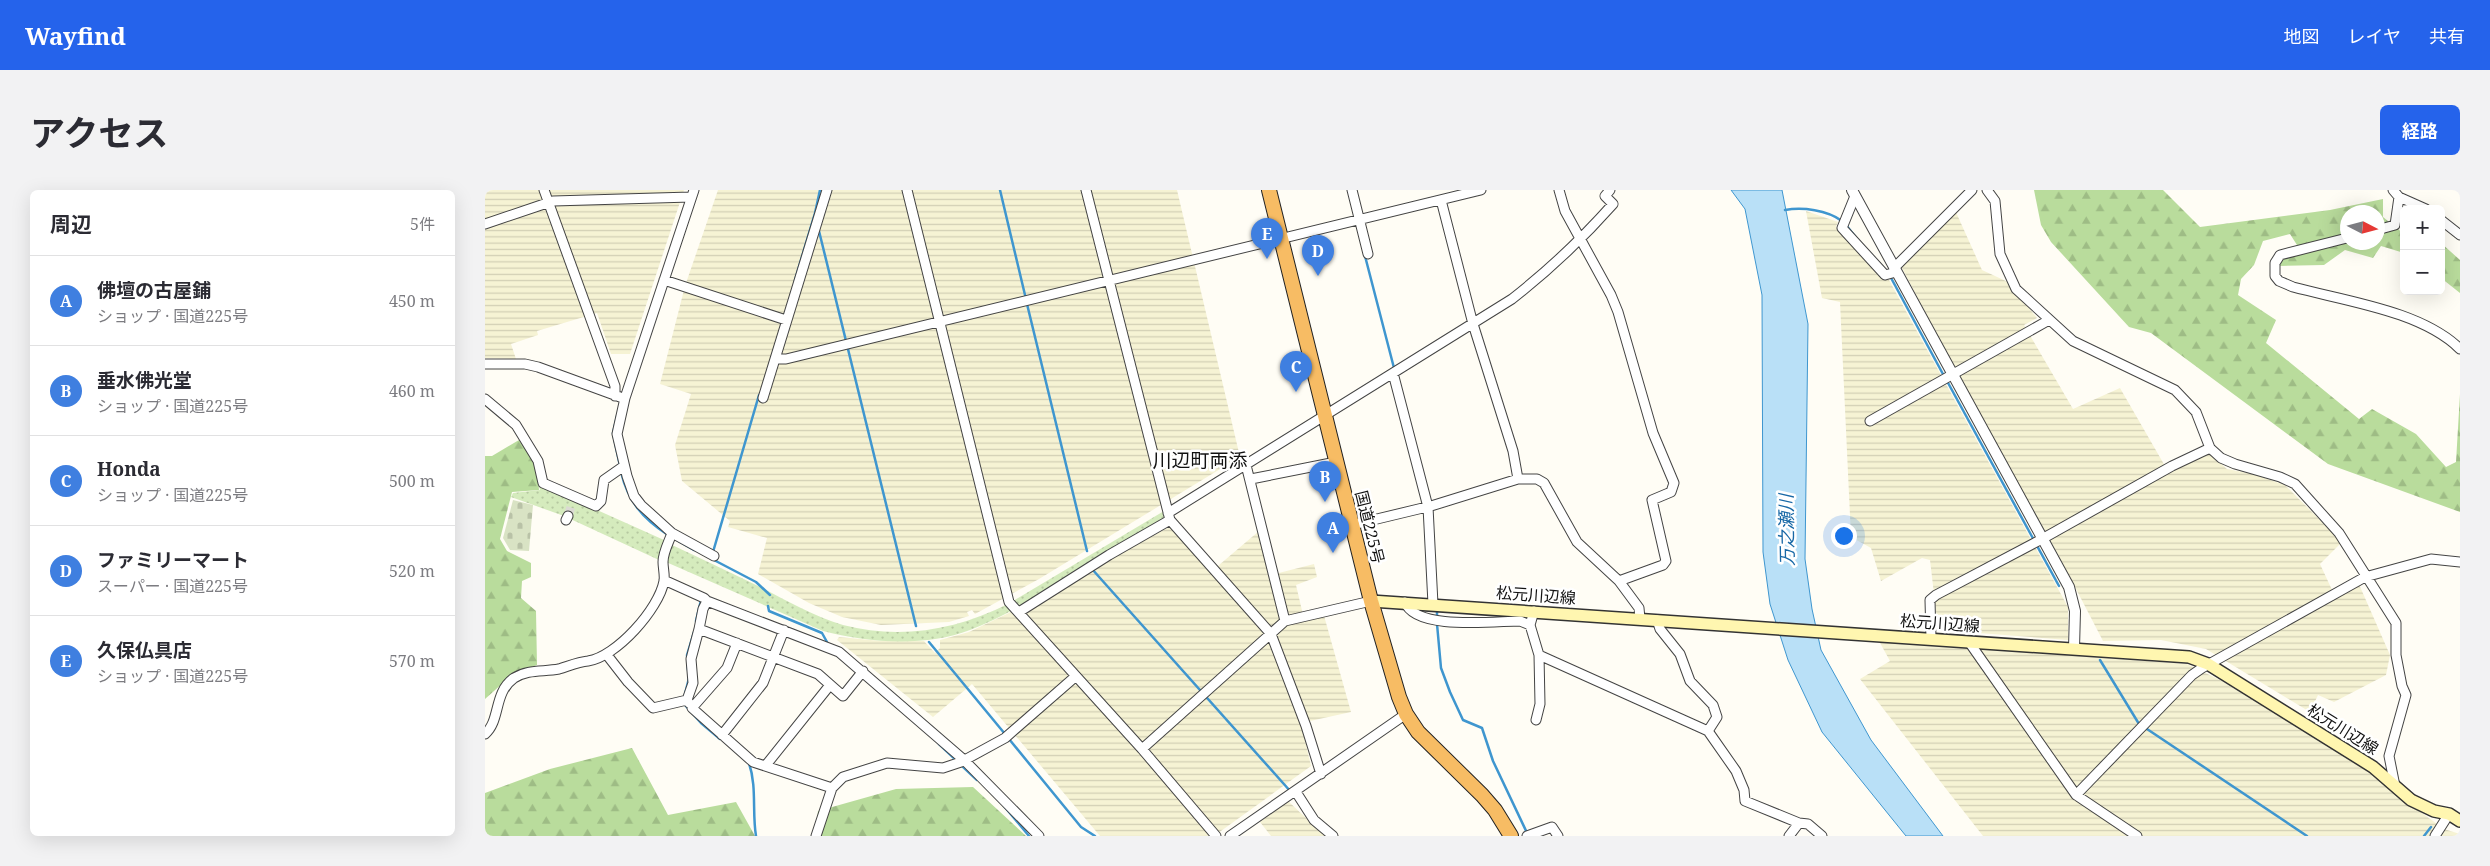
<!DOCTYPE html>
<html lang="ja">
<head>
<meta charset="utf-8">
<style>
  :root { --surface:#fff; --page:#f2f2f3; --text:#2b2b33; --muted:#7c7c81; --line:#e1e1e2; --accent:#2563eb }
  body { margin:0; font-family:"Noto Serif","Noto Sans JP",serif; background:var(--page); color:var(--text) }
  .controls { position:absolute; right:15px; top:15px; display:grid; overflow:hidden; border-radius:8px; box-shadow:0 5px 20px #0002 }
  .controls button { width:45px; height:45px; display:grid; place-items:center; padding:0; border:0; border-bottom:1px solid var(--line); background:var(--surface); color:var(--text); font:25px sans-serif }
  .compass { position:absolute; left:1855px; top:15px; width:45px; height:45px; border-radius:50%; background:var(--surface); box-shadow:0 5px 20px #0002; rotate:96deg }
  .you { position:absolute; left:1358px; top:345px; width:18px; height:18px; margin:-12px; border:4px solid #fff; border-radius:50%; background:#1a73e8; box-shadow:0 0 0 8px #1a73e833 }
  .badge { display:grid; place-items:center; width:32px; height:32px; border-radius:50%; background:var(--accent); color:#fff; font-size:16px; font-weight:700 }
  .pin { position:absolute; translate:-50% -41px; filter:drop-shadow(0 1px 2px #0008) }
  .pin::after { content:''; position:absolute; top:26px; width:18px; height:15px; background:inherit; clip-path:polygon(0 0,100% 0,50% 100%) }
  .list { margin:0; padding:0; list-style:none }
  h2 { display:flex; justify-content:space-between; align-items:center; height:65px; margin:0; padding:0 20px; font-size:21px }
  h2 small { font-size:16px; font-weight:400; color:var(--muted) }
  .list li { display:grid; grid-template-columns:32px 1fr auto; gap:15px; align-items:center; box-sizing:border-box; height:90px; padding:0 20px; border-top:1px solid var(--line) }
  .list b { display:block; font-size:19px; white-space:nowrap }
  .list p { margin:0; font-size:16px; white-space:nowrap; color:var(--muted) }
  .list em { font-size:16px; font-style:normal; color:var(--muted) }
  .map { position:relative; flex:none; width:1975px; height:646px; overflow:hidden; border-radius:8px }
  header { display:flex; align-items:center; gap:30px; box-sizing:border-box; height:70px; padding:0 25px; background:var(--accent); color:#fff }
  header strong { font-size:24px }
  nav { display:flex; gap:28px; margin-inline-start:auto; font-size:18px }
  .intro { display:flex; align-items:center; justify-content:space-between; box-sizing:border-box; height:120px; padding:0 30px }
  h1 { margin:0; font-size:35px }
  .button { padding:12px 22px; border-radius:8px; background:var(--accent); color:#fff; font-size:18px; font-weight:700 }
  main { display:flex; gap:30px; padding:0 30px }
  aside { flex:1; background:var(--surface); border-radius:8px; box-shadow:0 5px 20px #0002 }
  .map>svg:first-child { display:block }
  .farmland { fill:url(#farmland-rules) }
  .grass { fill:url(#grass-dots) }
  .forest { fill:url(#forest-firs); fill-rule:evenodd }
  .cemetery { fill:url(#cemetery-stones) }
  .water { fill:#b9e0f7; stroke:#3f96cf }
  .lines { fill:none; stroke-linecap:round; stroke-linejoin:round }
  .stream { stroke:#3f96cf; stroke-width:2.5 }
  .minor-tunnel { stroke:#dbdad3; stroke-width:9; stroke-dasharray:9 4.5; stroke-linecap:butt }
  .minor-casing { stroke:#444; stroke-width:11 }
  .tertiary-casing { stroke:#444; stroke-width:12 }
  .secondary-casing { stroke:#333; stroke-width:14 }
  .trunk-casing { stroke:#222; stroke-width:16 }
  .minor { stroke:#fff; stroke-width:9 }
  .tertiary { stroke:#fff; stroke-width:10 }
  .secondary { stroke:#fff6b0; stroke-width:11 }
  .trunk { stroke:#f7bc64; stroke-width:14 }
  .labels { text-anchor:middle; stroke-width:5; stroke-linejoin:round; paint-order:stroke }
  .street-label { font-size:16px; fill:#111; stroke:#fff }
  .water-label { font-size:18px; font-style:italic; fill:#1768a6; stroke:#fff }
  .quarter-label { font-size:19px; fill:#111; stroke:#fff }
</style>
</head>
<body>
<header>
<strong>Wayfind</strong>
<nav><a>地図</a><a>レイヤ</a><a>共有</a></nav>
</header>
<div class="intro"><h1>アクセス</h1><a class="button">経路</a></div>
<main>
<aside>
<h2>周辺<small>5件</small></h2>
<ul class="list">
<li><span class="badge" style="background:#3f7fe0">A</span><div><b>佛壇の古屋鋪</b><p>ショップ · 国道225号</p></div><em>450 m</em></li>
<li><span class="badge" style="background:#3f7fe0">B</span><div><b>垂水佛光堂</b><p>ショップ · 国道225号</p></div><em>460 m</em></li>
<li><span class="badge" style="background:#3f7fe0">C</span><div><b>Honda</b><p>ショップ · 国道225号</p></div><em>500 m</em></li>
<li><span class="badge" style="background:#3f7fe0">D</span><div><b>ファミリーマート</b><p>スーパー · 国道225号</p></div><em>520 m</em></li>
<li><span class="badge" style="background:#3f7fe0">E</span><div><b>久保仏具店</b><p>ショップ · 国道225号</p></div><em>570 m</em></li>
</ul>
</aside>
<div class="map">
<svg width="1975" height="646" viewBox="0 0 1975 646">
  <defs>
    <pattern id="farmland-rules" width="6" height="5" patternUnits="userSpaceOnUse" patternTransform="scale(1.25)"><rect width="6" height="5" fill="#f6f3d4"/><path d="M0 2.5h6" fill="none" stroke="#d2cfb5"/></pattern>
    <pattern id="grass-dots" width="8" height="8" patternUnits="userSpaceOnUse" patternTransform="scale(1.25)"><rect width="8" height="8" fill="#d5ebbd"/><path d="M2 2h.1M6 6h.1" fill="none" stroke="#b6c8a1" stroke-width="1.8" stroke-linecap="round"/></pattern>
    <pattern id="forest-firs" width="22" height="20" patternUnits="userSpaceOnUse" patternTransform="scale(1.25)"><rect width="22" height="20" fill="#b9dc9c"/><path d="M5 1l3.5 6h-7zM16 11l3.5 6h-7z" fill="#9ebc85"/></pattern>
    <pattern id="cemetery-stones" width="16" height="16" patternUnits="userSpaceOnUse" patternTransform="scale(1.25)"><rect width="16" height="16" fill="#d9e3c4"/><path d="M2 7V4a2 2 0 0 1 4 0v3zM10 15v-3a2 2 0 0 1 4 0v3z" fill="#b9c2a7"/></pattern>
  </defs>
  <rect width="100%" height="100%" fill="#fffdf5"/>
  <!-- farmland -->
  <path class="farmland" d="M0 0H199L145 164H126L112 123 52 141 53 145 26 154 31 169 0 168Z
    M233 0H692L755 267 554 389 490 424 487 420 482 422 484 426 464 432 396 435 357 427 324 413 273 384 282 348 243 337 245 331 197 291 190 255 206 204 175 194 200 96Z
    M1470 20 1497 80 1523 92 1552 128 1539 135 1588 219 1635 198 1680 276 1719 259 1742 279 1768 284 1800 295 1857 352 1835 374 1848 402 1873 392 1905 465 1901 485 1849 512 1833 505 1825 522 1721 459 1676 450 1618 451 1576 370 1474 187 1416 76Z
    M1321 21 1353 32 1351 37 1399 88 1404 90 1583 417V450L1455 440 1453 438 1445 370 1437 368 1396 391 1386 358 1366 347 1355 112 1337 108Z
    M686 336 727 381 774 341 786 385 829 374 832 387 811 395 819 429 838 422 866 522 816 533 826 576 729 646H615L487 494 448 527 352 450 354 447 396 451H439L450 463 455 458V450L484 442 528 421 535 430 542 425 541 422 615 375Z
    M1394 451 1702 474 1735 490 1899 588 1926 615 1959 639 1975 644V646H1498L1375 489 1405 471Z
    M803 611 840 646H786L775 632Z"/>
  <!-- grass -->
  <path class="grass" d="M54 294 179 350 174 370 79 326 26 307 28 303 55 300Z
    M679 321V328C642 351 606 374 569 396 542 412 514 429 485 440 441 457 383 453 338 441L181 372 185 354C214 368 243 381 271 395 299 409 327 426 358 435 415 450 471 440 523 414Z"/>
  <!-- forest -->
  <path class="forest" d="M1549 0H1678L1715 37 1845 20 1898 9V27L1919 44V63L1896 56 1888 68 1860 60 1839 75 1795 76 1797 68 1812 55 1805 44 1778 51 1769 75 1756 89 1753 105 1791 130 1781 153 1874 229 1887 219 1931 244 1961 277 1971 272 1975 204V322L1843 274 1666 143 1644 137 1566 52 1556 35ZM1862 22H1892V52H1862Z
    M1956 53 1975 70V103L1956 88Z
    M34 250 52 276 54 300 27 302 15 349 22 361 46 373V387L37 391 36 408 51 421 52 475 28 484 0 509V266H7Z
    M147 558 183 625 251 612 270 646H0V603L65 579Z
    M488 597 541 646H330L333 621 411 599Z"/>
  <!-- cemetery -->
  <path class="cemetery" d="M28 310 48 315 44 361 25 360 18 348Z"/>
  <!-- water -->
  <path class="water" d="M1246 0H1297L1323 134 1320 369 1327 419 1336 460 1386 550 1458 646H1421L1337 542 1303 470 1285 414 1278 362 1277 105 1260 19Z"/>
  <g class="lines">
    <!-- stream -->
    <path class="stream" d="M515 0 540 105
      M1300 20C1318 17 1342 20 1357 31
      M330 23 335 0
      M1361 35 1373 50
      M334 41 431 436
      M880 66 909 178
      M1405 86 1459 186
      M310 90 330 23
      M542 114 602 361
      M1462 191 1574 396
      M132 226 128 243 135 276
      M136 282C143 311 157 328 183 345
      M190 349 209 360
      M228 362 274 205
      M227 369 271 392 285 405
      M607 379 806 602
      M283 416 284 421 337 443 342 452
      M952 427V421
      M211 431 216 410
      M952 434 956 478 965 502 978 530 997 538 1008 571 1043 645
      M444 452 520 544
      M1615 470 1654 534
      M203 480 202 465 209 442
      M200 504 204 488
      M200 515 216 533 235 549
      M1659 537 1822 646
      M524 549 596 637 610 646
      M454 554 472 571
      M264 573C272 597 267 622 271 646
      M476 575 492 590
      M519 616 544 646
      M1939 646 1946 637"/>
    <!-- minor-tunnel -->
    <path class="minor-tunnel" d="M83 326 87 314"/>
    <!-- minor casing -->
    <g class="minor-casing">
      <path id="minor" d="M59 0 130 196V206
        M209 0 140 208 132 244 142 286 149 306 156 315 187 343 229 366
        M422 0 524 412 657 559 731 646
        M601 0 685 330 786 444 821 536 836 584
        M867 0 883 64
        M1074 0 1080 21 1126 105 1133 122 1168 243 1189 293 1186 302 1167 310 1181 371 1178 375 1134 391
        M1502 0 1510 11 1515 64 1531 99 1588 151 1690 200 1711 222 1725 258 1736 268 1750 274 1795 287 1810 294 1854 343 1911 433V465L1917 496 1921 505 1904 566 1910 596
        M1908 0 1914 7 1941 19
        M1370 6 1357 38 1400 85 1411 82
        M956 10 988 134 1028 261 1033 289
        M1956 30 1975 45
        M0 34 68 11 206 7
        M1892 40 1910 35 1914 7
        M1862 48 1795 65 1790 73V86L1794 91 1808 97C1860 111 1937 121 1975 159
        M1409 78 1487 0
        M179 90 301 130
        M290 169H301L996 0
        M0 174H40L53 177 135 207
        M908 183 943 317 948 414
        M278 208 342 0
        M0 209 31 235 53 271 58 293 111 316 116 311 119 290 139 276
        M1385 231 1564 130
        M761 275 800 431
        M766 289 851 272
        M683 323 1027 109C1064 80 1097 49 1128 14L1120 6 1125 0
        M81 330 83 326
        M867 335 946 316 1033 289H1052L1059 293 1092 352 1134 391 1154 418 1155 429
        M179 390 219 408 222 411 354 462 479 570 554 646
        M222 411 218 419 214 439 333 484 358 506 378 481
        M920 412C930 441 1010 431 1035 431L1045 435
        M1049 421 1045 435 1054 465 1223 541 1251 581 1259 600 1260 611 1314 633 1323 634 1337 646
        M534 422 624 365 685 330
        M1172 430 1175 439 1195 464 1205 491 1228 515 1232 527 1223 541
        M1446 448 1445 410 1451 405 1557 349 1687 276 1725 258
        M1484 452 1591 605 1652 646
        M252 453 242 478 207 518 268 572 347 598
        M122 465 143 492 168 518 202 510
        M204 513 202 510 208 493 206 469 214 439
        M1051 530 1055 514 1054 465
        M0 544C16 530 8 503 29 488 43 479 58 482 74 479 84 476 93 472 103 471 131 467 174 419 179 391 180 385 178 378 178 372 178 362 184 352 187 343
        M237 545 278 493 299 440
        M657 559 800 431 886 411
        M281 575 345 495
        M811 602 829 630 848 646
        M1591 605 1707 485 1717 478 1880 387 1946 369 1975 372
        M331 646 347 598 358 587 402 573 458 578 476 572 520 548 591 486
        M745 646 921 524
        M1042 646 1067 637 1073 646
        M1304 646 1314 633
        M1950 646 1964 624"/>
    </g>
    <!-- tertiary casing -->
    <g class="tertiary-casing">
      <path id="tertiary" d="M1367 0 1584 397 1590 421 1589 458"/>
    </g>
    <!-- secondary casing -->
    <g class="secondary-casing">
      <path id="secondary" d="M886 411 1704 467 1723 474 1888 577 1926 610 1949 621 1964 624 1975 631"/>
    </g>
    <!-- trunk casing -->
    <g class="trunk-casing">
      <path id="trunk" d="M784 0 886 411 914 507 921 524 933 542 997 605 1010 620 1026 646"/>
    </g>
    <!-- minor -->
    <use href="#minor" class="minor"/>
    <!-- tertiary -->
    <use href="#tertiary" class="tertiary"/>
    <!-- secondary -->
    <use href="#secondary" class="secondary"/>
    <!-- trunk -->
    <use href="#trunk" class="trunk"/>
  </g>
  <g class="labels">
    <!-- street labels -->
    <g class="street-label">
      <text transform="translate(885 337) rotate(76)" y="6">国道225号</text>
      <text transform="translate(1051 405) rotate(4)" y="6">松元川辺線</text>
      <text transform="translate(1455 433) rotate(4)" y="6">松元川辺線</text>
      <text transform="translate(1858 539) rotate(32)" y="6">松元川辺線</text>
    </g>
    <!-- water labels -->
    <g class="water-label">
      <text transform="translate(1302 340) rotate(-91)" y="6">万之瀬川</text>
    </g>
    <!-- quarter labels -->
    <g class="quarter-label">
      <text x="715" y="277">川辺町両添</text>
    </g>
  </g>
</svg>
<div class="controls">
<button>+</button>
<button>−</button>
</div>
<svg class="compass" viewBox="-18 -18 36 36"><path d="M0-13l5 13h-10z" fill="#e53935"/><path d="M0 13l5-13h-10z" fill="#7c7c81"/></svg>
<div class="you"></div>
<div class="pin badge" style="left:848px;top:363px;background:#3f7fe0">A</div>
<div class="pin badge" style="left:840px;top:312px;background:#3f7fe0">B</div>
<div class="pin badge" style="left:811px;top:202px;background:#3f7fe0">C</div>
<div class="pin badge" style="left:833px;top:86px;background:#3f7fe0">D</div>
<div class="pin badge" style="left:782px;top:69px;background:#3f7fe0">E</div>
</div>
</main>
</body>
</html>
